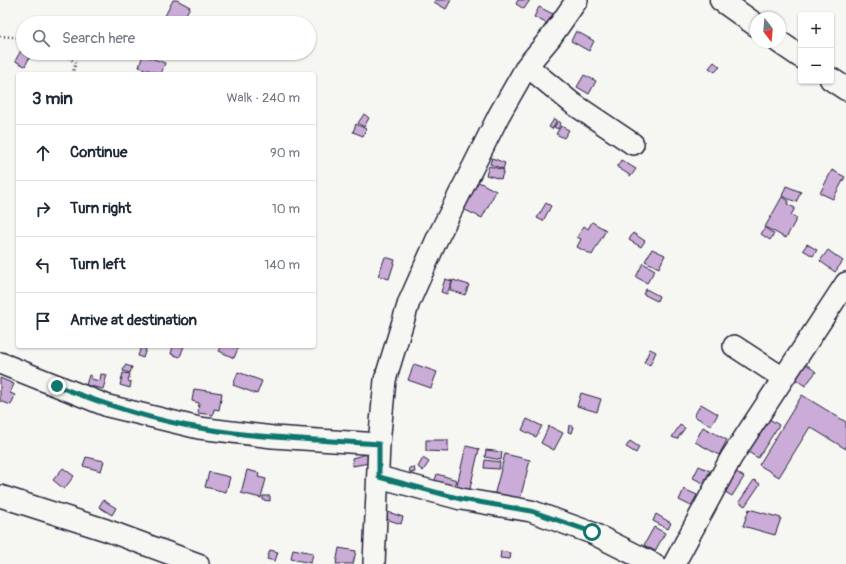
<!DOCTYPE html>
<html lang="en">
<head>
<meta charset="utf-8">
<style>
  :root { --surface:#fff; --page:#f2f2f3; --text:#1f2937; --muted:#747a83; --line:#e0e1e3 }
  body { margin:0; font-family:Pangolin,sans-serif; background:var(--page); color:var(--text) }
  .controls { position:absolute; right:12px; top:12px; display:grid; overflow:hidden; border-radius:4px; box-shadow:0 1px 3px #0004 }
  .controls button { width:36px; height:36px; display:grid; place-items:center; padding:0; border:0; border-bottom:1px solid var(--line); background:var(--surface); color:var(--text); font:20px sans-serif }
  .compass { position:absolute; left:750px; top:12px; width:36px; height:36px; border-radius:50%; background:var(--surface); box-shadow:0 1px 3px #0004; rotate:164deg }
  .stop { position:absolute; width:12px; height:12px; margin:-9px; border:3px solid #0f766e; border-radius:50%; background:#fff }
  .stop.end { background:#0f766e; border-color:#fff; box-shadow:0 1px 4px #0008 }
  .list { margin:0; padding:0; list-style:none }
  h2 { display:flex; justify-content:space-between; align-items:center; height:52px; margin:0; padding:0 16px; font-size:17px }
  h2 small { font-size:13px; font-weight:400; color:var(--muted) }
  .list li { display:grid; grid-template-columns:26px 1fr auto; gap:12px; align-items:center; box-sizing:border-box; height:56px; padding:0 16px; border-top:1px solid var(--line) }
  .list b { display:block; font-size:15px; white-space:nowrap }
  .list em { font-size:13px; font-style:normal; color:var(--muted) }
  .icon { flex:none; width:22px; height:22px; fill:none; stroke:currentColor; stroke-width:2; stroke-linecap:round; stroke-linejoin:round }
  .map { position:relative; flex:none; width:846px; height:564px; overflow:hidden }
  .search { position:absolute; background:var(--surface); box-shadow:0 1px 3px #0004; left:16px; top:16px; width:300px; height:44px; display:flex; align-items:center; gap:10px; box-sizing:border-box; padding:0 14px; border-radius:22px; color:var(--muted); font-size:15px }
  .panel { position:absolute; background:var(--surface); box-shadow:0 1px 3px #0004; left:16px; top:72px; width:300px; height:276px; border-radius:4px }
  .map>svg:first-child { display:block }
  .building { fill:#cbabd7; stroke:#22223b }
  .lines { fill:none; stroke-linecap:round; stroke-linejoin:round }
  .minor-casing { stroke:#22223b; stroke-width:24 }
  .highway-casing { stroke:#22223b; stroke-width:25 }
  .path { stroke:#22223b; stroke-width:2.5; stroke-dasharray:1 3; stroke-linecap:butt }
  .minor { stroke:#f6f6f2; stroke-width:21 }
  .highway { stroke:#f6f6f2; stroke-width:22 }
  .route { stroke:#0f766e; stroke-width:5 }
</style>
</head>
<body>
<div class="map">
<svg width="846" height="564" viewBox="0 0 846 564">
  <rect width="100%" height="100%" fill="#f6f6f2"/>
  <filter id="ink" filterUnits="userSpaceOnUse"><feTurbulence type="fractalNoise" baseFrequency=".025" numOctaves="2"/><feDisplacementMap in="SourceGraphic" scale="8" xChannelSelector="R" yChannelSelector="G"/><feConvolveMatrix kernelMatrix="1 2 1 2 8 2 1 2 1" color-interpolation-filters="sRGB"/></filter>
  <g filter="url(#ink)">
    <!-- building -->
    <path class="building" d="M173 0H177L190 7 181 23 165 16Z
      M435 0H451L446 9 434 2Z
      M518 0H530L524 9 516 4Z
      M539 7 553 14 548 24 534 17Z
      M576 31 594 41 589 51 571 41Z
      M23 47V53H32L25 66 15 61Z
      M143 55 165 63 161 74 139 67Z
      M714 62 720 67 715 72 709 68Z
      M584 75 596 81 589 94 577 87Z
      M364 114 369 118 364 127 358 123Z
      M554 119 557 120 552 129 549 127Z
      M558 121 561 123 558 129 554 127Z
      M356 124 366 129 363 136 353 132Z
      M561 126 569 130 564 138 556 134Z
      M492 158 505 163 503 169 490 164Z
      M621 160 636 169 631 176 617 167Z
      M489 166 504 170 501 179 486 175Z
      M832 170 845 177 833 199 820 193Z
      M477 181 496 191 482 218 463 209Z
      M786 186 801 192 796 202 782 196Z
      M782 197 789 201 787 204 795 208 791 215 797 218 786 238 765 227Z
      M546 203 551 206 543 221 537 218Z
      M592 222 606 230 592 255 577 247 581 239 577 237 584 226 588 229Z
      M765 228 774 234 770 240 761 234Z
      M633 233 645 241 641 247 629 240Z
      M807 244 817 250 813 256 803 250Z
      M652 249 665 255 659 268 645 261Z
      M828 250 843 261 835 272 820 261Z
      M385 257 395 260 389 279 378 276Z
      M643 263 655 270 647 283 636 277Z
      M445 279 452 281 447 294 441 292Z
      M453 280 469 285 465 295 450 290Z
      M646 289 659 296 657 301 643 294Z
      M173 346H184L180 357 171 354Z
      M222 346H239L234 358 219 351Z
      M141 347 146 349 143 358 138 356Z
      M650 349 656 352 650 365 644 363Z
      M414 364 437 372 431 388 408 380Z
      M806 364 816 372 805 386 794 378Z
      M125 365 132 367 130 373 123 371Z
      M238 372 262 381 257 394 233 385Z
      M123 373 130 374 128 381 131 382 130 388 120 385Z
      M101 374 107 375 103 389 86 385 89 375 92 376 91 379 100 381Z
      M0 378 14 384 10 393 15 395 11 405 0 401Z
      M194 389 222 393 219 410 214 409 213 415 198 413 199 403 192 401Z
      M581 393 601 399 597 412 577 406Z
      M802 395 846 422V449L810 427 779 477 759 465Z
      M701 404 718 414 711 426 694 416Z
      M766 417 779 425 758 458 745 450Z
      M527 419 542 426 536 437 522 430Z
      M569 425 574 427 572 433 568 432Z
      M680 425 685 428 677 439 672 437Z
      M549 426 563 433 554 450 541 443Z
      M703 427 727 440 719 455 695 442Z
      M426 440H448V452L426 451Z
      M630 441 639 447 636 453 626 447Z
      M466 446 479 449 468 497 455 494Z
      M486 450 502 452 501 460 485 457Z
      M367 454 369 463 353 466 352 458Z
      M505 454 530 460 519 503 494 496Z
      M86 457 104 461 101 471 83 466Z
      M423 458 429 462 423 471 418 467Z
      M485 460 500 462 499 469 484 468Z
      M699 466 710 471 703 483 693 478Z
      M414 467 415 472 410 473 409 468Z
      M63 468 74 476 64 489 53 480Z
      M247 470 259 473 258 477 266 479 261 498 241 493Z
      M735 471 744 477 732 496 722 490Z
      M209 472 230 477 226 492 205 487Z
      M437 474 457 480 453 492 433 486Z
      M754 480 760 484 745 506 739 502Z
      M684 489 697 495 691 506 679 500Z
      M263 496H270V501L263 500Z
      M103 500 116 508 112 515 99 507Z
      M749 509 781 518 775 535 743 526Z
      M388 512 403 517 401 524 386 519Z
      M656 514 671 523 668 529 653 521Z
      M654 527 665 533 655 551 644 545Z
      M339 548 356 551 353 564H336Z
      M293 549 313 553 311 563 291 559Z
      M270 550 278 552 275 561 267 559Z
      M501 551 511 553 510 559 500 558Z"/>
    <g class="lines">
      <!-- minor casing -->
      <g class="minor-casing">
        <path id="minor" d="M527 66 572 103 633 144
          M734 346 783 378
          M0 363 108 406 199 428 273 437 379 444
          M379 477 461 499 531 511 592 533 654 564
          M0 496 106 530 198 564
          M374 564 379 444 385 380 409 302 437 239 499 115 527 66 551 37 577 0
          M674 564 731 458 846 283"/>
      </g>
      <!-- highway casing -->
      <g class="highway-casing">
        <path id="highway" d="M721 0 756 25
          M779 42 801 57
          M831 79 846 89"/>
      </g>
      <!-- path -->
      <path class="path" d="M0 36 23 38
        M62 53 76 63 72 74"/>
      <!-- minor -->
      <use href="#minor" class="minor"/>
      <!-- highway -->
      <use href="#highway" class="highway"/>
    </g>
  </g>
  <g class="lines" filter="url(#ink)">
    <!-- route -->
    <path class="route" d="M57 386C103 404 151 420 200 428 259 438 319 440 379 444V477L461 499 531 511 592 532"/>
  </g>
</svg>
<div class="controls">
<button>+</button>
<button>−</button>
</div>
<svg class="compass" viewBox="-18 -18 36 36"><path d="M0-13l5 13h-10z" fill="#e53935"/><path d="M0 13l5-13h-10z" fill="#747a83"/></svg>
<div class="stop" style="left:592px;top:532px"></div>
<div class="stop end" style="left:57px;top:386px"></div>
<div class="search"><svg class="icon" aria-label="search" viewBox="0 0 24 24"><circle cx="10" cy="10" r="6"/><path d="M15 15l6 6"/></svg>Search here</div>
<section class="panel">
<h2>3 min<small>Walk · 240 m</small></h2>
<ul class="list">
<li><svg class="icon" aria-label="ahead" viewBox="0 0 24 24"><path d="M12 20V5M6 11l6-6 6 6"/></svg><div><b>Continue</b></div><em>90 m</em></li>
<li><svg class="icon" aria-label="right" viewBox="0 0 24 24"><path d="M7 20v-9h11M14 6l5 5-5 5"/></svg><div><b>Turn right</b></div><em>10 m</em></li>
<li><svg class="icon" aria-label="left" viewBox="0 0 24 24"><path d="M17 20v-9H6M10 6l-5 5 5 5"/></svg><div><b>Turn left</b></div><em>140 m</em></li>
<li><svg class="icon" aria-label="arrive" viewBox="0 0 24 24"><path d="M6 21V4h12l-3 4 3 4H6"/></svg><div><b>Arrive at destination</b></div></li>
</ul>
</section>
</div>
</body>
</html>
